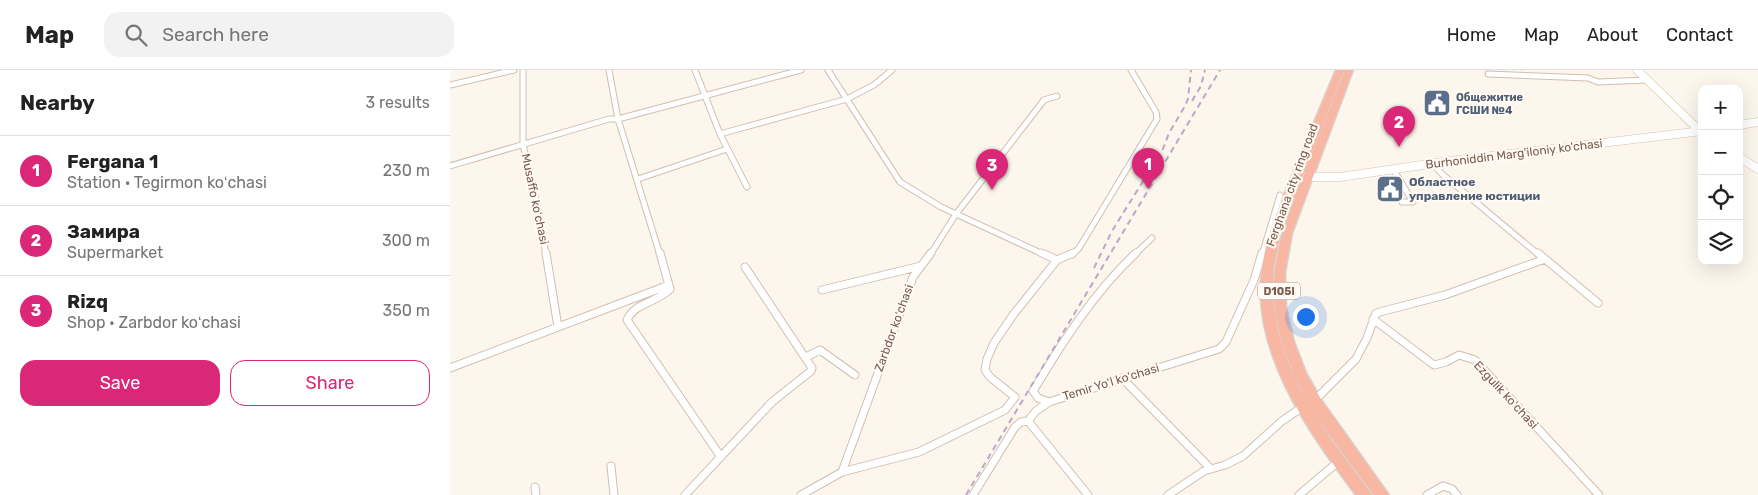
<!DOCTYPE html>
<html lang="en">
<head>
<meta charset="utf-8">
<style>
  :root { --surface:#fff; --page:#f2f2f2; --text:#222; --muted:#767676; --line:#e0e0e0; --accent:#db2777 }
  body { margin:0; font-family:Rubik,sans-serif; background:var(--page); color:var(--text) }
  .controls { position:absolute; right:15px; top:15px; display:grid; overflow:hidden; border-radius:10px; box-shadow:0 5px 20px #0002 }
  .controls button { width:45px; height:45px; display:grid; place-items:center; padding:0; border:0; border-bottom:1px solid var(--line); background:var(--surface); color:var(--text); font:25px sans-serif }
  .you { position:absolute; left:855px; top:246px; width:18px; height:18px; margin:-12px; border:4px solid #fff; border-radius:50%; background:#1a73e8; box-shadow:0 0 0 8px #1a73e833 }
  .badge { display:grid; place-items:center; width:32px; height:32px; border-radius:50%; background:var(--accent); color:#fff; font-size:16px; font-weight:700 }
  .pin { position:absolute; translate:-50% -41px; filter:drop-shadow(0 1px 2px #0008) }
  .pin::after { content:''; position:absolute; top:26px; width:18px; height:15px; background:inherit; clip-path:polygon(0 0,100% 0,50% 100%) }
  .list { margin:0; padding:0; list-style:none }
  h2 { display:flex; justify-content:space-between; align-items:center; height:65px; margin:0; padding:0 20px; font-size:21px }
  h2 small { font-size:16px; font-weight:400; color:var(--muted) }
  .list li { display:grid; grid-template-columns:32px 1fr auto; gap:15px; align-items:center; box-sizing:border-box; height:70px; padding:0 20px; border-top:1px solid var(--line) }
  .list b { display:block; font-size:19px; white-space:nowrap }
  .list p { margin:0; font-size:16px; white-space:nowrap; color:var(--muted) }
  .list em { font-size:16px; font-style:normal; color:var(--muted) }
  .actions { display:flex; gap:10px; padding:15px 20px }
  .actions a { flex:1; padding:11px 0; border:1px solid var(--accent); border-radius:15px; text-align:center; font-size:18px; color:var(--accent) }
  .actions .main { background:var(--accent); color:#fff }
  .icon { flex:none; width:28px; height:28px; fill:none; stroke:currentColor; stroke-width:2; stroke-linecap:round; stroke-linejoin:round }
  .map { position:relative; flex:none; width:1308px; height:425px; overflow:hidden }
  header { display:flex; align-items:center; gap:30px; box-sizing:border-box; height:70px; padding:0 25px; background:var(--surface); border-bottom:1px solid var(--line) }
  header strong { font-size:24px }
  nav { display:flex; gap:28px; margin-inline-start:auto; font-size:18px }
  .search { width:350px; height:45px; background:var(--page); display:flex; align-items:center; gap:12px; box-sizing:border-box; padding:0 18px; border-radius:15px; color:var(--muted); font-size:19px }
  main { display:flex }
  aside { flex:1; background:var(--surface) }
  .map>svg:first-child { display:block }
  .lines { fill:none; stroke-linecap:round; stroke-linejoin:round }
  .street-far1-casing { stroke:#d1beb0; stroke-width:7 }
  .street-casing { stroke:#d1beb0; stroke-width:9 }
  .secondary-casing { stroke:#d6c0b0; stroke-width:9 }
  .highway-casing { stroke:#dad1cd; stroke-width:3 }
  .street-far1 { stroke:#fff; stroke-width:5 }
  .street { stroke:#fff; stroke-width:7 }
  .secondary { stroke:#fff; stroke-width:8 }
  .highway { fill:#f7b7a3; fill-rule:evenodd }
  .rail { stroke:#b9a8c9; stroke-width:2; stroke-dasharray:6 4.5; stroke-linecap:butt }
  .labels { text-anchor:middle; stroke-width:4.5; stroke-linejoin:round; paint-order:stroke }
  .far-service-label { font-size:11px; font-weight:bold; fill:#4e5e75; stroke:#fffaf3; text-anchor:start }
  .shield { fill:#fffaf3; stroke:#a28b7f; stroke-width:1 }
  .shield-label { font-size:11px; font-weight:bold; fill:#7a5c4d }
  .street-label { font-size:12px; fill:#7a5c4d; stroke:#fffaf3 }
  .service-label { font-size:12px; font-weight:bold; fill:#4e5e75; stroke:#fffaf3; text-anchor:start }
</style>
</head>
<body>
<header>
<strong>Map</strong>
<div class="search"><svg class="icon" aria-label="search" viewBox="0 0 24 24"><circle cx="10" cy="10" r="6"/><path d="M15 15l6 6"/></svg>Search here</div>
<nav><a>Home</a><a>Map</a><a>About</a><a>Contact</a></nav>
</header>
<main>
<aside>
<h2>Nearby<small>3 results</small></h2>
<ul class="list">
<li><span class="badge">1</span><div><b>Fergana 1</b><p>Station · Tegirmon koʻchasi</p></div><em>230 m</em></li>
<li><span class="badge">2</span><div><b>Замира</b><p>Supermarket</p></div><em>300 m</em></li>
<li><span class="badge">3</span><div><b>Rizq</b><p>Shop · Zarbdor koʻchasi</p></div><em>350 m</em></li>
</ul>
<div class="actions"><a class="main">Save</a><a>Share</a></div>
</aside>
<div class="map">
<svg width="1308" height="425" viewBox="0 0 1308 425">
  <rect width="100%" height="100%" fill="#fdf6ec"/>
  <g class="lines">
    <!-- street-far1 casing -->
    <g class="street-far1-casing">
      <path id="street-far1" d="M73 0V74L88 139 96 185
        M159 0 168 49 210 185
        M245 0 270 64 297 117
        M378 0 450 112 491 137 595 185
        M1038 4 1138 8 1148 12 1197 10
        M0 15 64 0
        M270 64 397 29 424 15 442 0
        M982 93 992 104 1089 185
        M0 96 159 49H168L351 0
        M943 99 963 132H952
        M188 109 277 79
        M480 185 506 144 594 30 607 26
        M622 185 629 178 707 49 706 42 681 0
        M684 185 702 168
        M812 185 830 125"/>
    </g>
    <!-- street casing -->
    <g class="street-casing">
      <path id="street" d="M96 183 108 257
        M210 183 220 219C207 233 185 232 177 250L271 387
        M592 183 607 190
        M686 183C644 222 612 273 583 321L588 328 599 332 769 279 776 272 804 210 812 183
        M1088 183 1148 233
        M372 220 471 196
        M923 249 984 295 996 292 1009 285 1025 290 1149 425
        M356 287 370 280 405 305
        M0 298 219 215
        M672 308 761 399
        M863 332 906 289 917 268 926 243 995 225 1095 189
        M578 351 638 425
        M161 396 164 425
        M392 402 469 382 555 340 565 327 540 307 535 300 537 289 544 273 563 245 607 190 623 183
        M85 417 86 425
        M235 425 322 332 361 301 362 298 295 197
        M351 425 392 402 463 207 481 183
        M523 425 565 357 571 352 578 351 586 341 599 332
        M718 425 754 401 775 395 793 386 832 351 854 336
        M849 425 889 391
        M977 425 993 416 1002 419 1007 425"/>
    </g>
    <!-- secondary casing -->
    <g class="secondary-casing">
      <path id="secondary" d="M1187 0 1251 62
        M1289 55 1308 52
        M1289 87 1308 99
        M847 107H890L1000 91 1252 61"/>
    </g>
    <!-- highway casing -->
    <g class="highway-casing">
      <path id="highway" d="M886 0H894L830 165 823 200V232L828 262 838 292 850 318 882 371 922 425H906C857 360 798 278 813 192 817 165 828 140 838 116 853 77 870 39 886 0Z
        M895 0H903L842 163 835 202 836 238 844 272 856 303 872 331 939 425H924C889 378 849 329 832 272 812 207 833 159 856 99 869 66 882 33 895 0Z"/>
    </g>
    <!-- street-far1 -->
    <use href="#street-far1" class="street-far1"/>
    <!-- street -->
    <use href="#street" class="street"/>
    <!-- secondary -->
    <use href="#secondary" class="secondary"/>
    <!-- highway -->
    <use href="#highway" class="highway"/>
    <!-- rail -->
    <path class="rail" d="M742 31 751 16 755 0
      M644 198 662 161 713 79 719 63 735 36 738 29 741 0
      M516 425 770 0"/>
  </g>
  <!-- icons -->
  <defs>
    <g id="civic-square" transform="scale(1.4375)"><rect x="-9" y="-9" width="18" height="18" rx="4" fill="#5c6f8a" stroke="#fffaf3"/><path d="M-.6-6.5H3V-4.5H.6V-3L4-1V1h2V6H-6V1h2V-1L-.6-3ZM-1.2 2.5V6h2.4V2.5Z" fill="#fff"/></g>
  </defs>
  <g fill-rule="evenodd">
    <use href="#civic-square" x="987" y="33"/>
    <use href="#civic-square" x="940" y="119"/>
  </g>
  <g class="labels">
    <!-- far-service labels -->
    <g class="far-service-label">
      <text x="1006" y="31">Общежитие<tspan x="1006" dy="13">ГСШИ №4</tspan></text>
    </g>
    <!-- shield labels -->
    <rect class="shield" x="808" y="212.5" width="42" height="17" rx="4"/>
    <g class="shield-label">
      <text x="829" y="225">D105l</text>
    </g>
    <!-- street labels -->
    <g class="street-label">
      <text transform="translate(1064 84) rotate(-7)" y="4">Burhoniddin Marg'iloniy ko'chasi</text>
      <text transform="translate(842 115) rotate(-70)" y="4">Ferghana city ring road</text>
      <text transform="translate(85 129) rotate(78)" y="4">Musaffo koʻchasi</text>
      <text transform="translate(444 258) rotate(-70)" y="4">Zarbdor koʻchasi</text>
      <text transform="translate(661 312) rotate(-17)" y="4">Temir Yoʻl koʻchasi</text>
      <text transform="translate(1056 325) rotate(47)" y="4">Ezgulik koʻchasi</text>
    </g>
    <!-- service labels -->
    <g class="service-label">
      <text x="959" y="116">Областное<tspan x="959" dy="14">управление юстиции</tspan></text>
    </g>
  </g>
</svg>
<div class="controls">
<button>+</button>
<button>−</button>
<button><svg class="icon" aria-label="locate" viewBox="0 0 24 24"><circle cx="12" cy="12" r="6"/><path d="M12 2v4M12 18v4M2 12h4M18 12h4"/></svg></button>
<button><svg class="icon" aria-label="layers" viewBox="0 0 24 24"><path d="M12 4l9 5-9 5-9-5zM3 14l9 5 9-5"/></svg></button>
</div>
<div class="you"></div>
<div class="pin badge" style="left:698px;top:119px">1</div>
<div class="pin badge" style="left:949px;top:77px">2</div>
<div class="pin badge" style="left:542px;top:120px">3</div>
</div>
</main>
</body>
</html>
